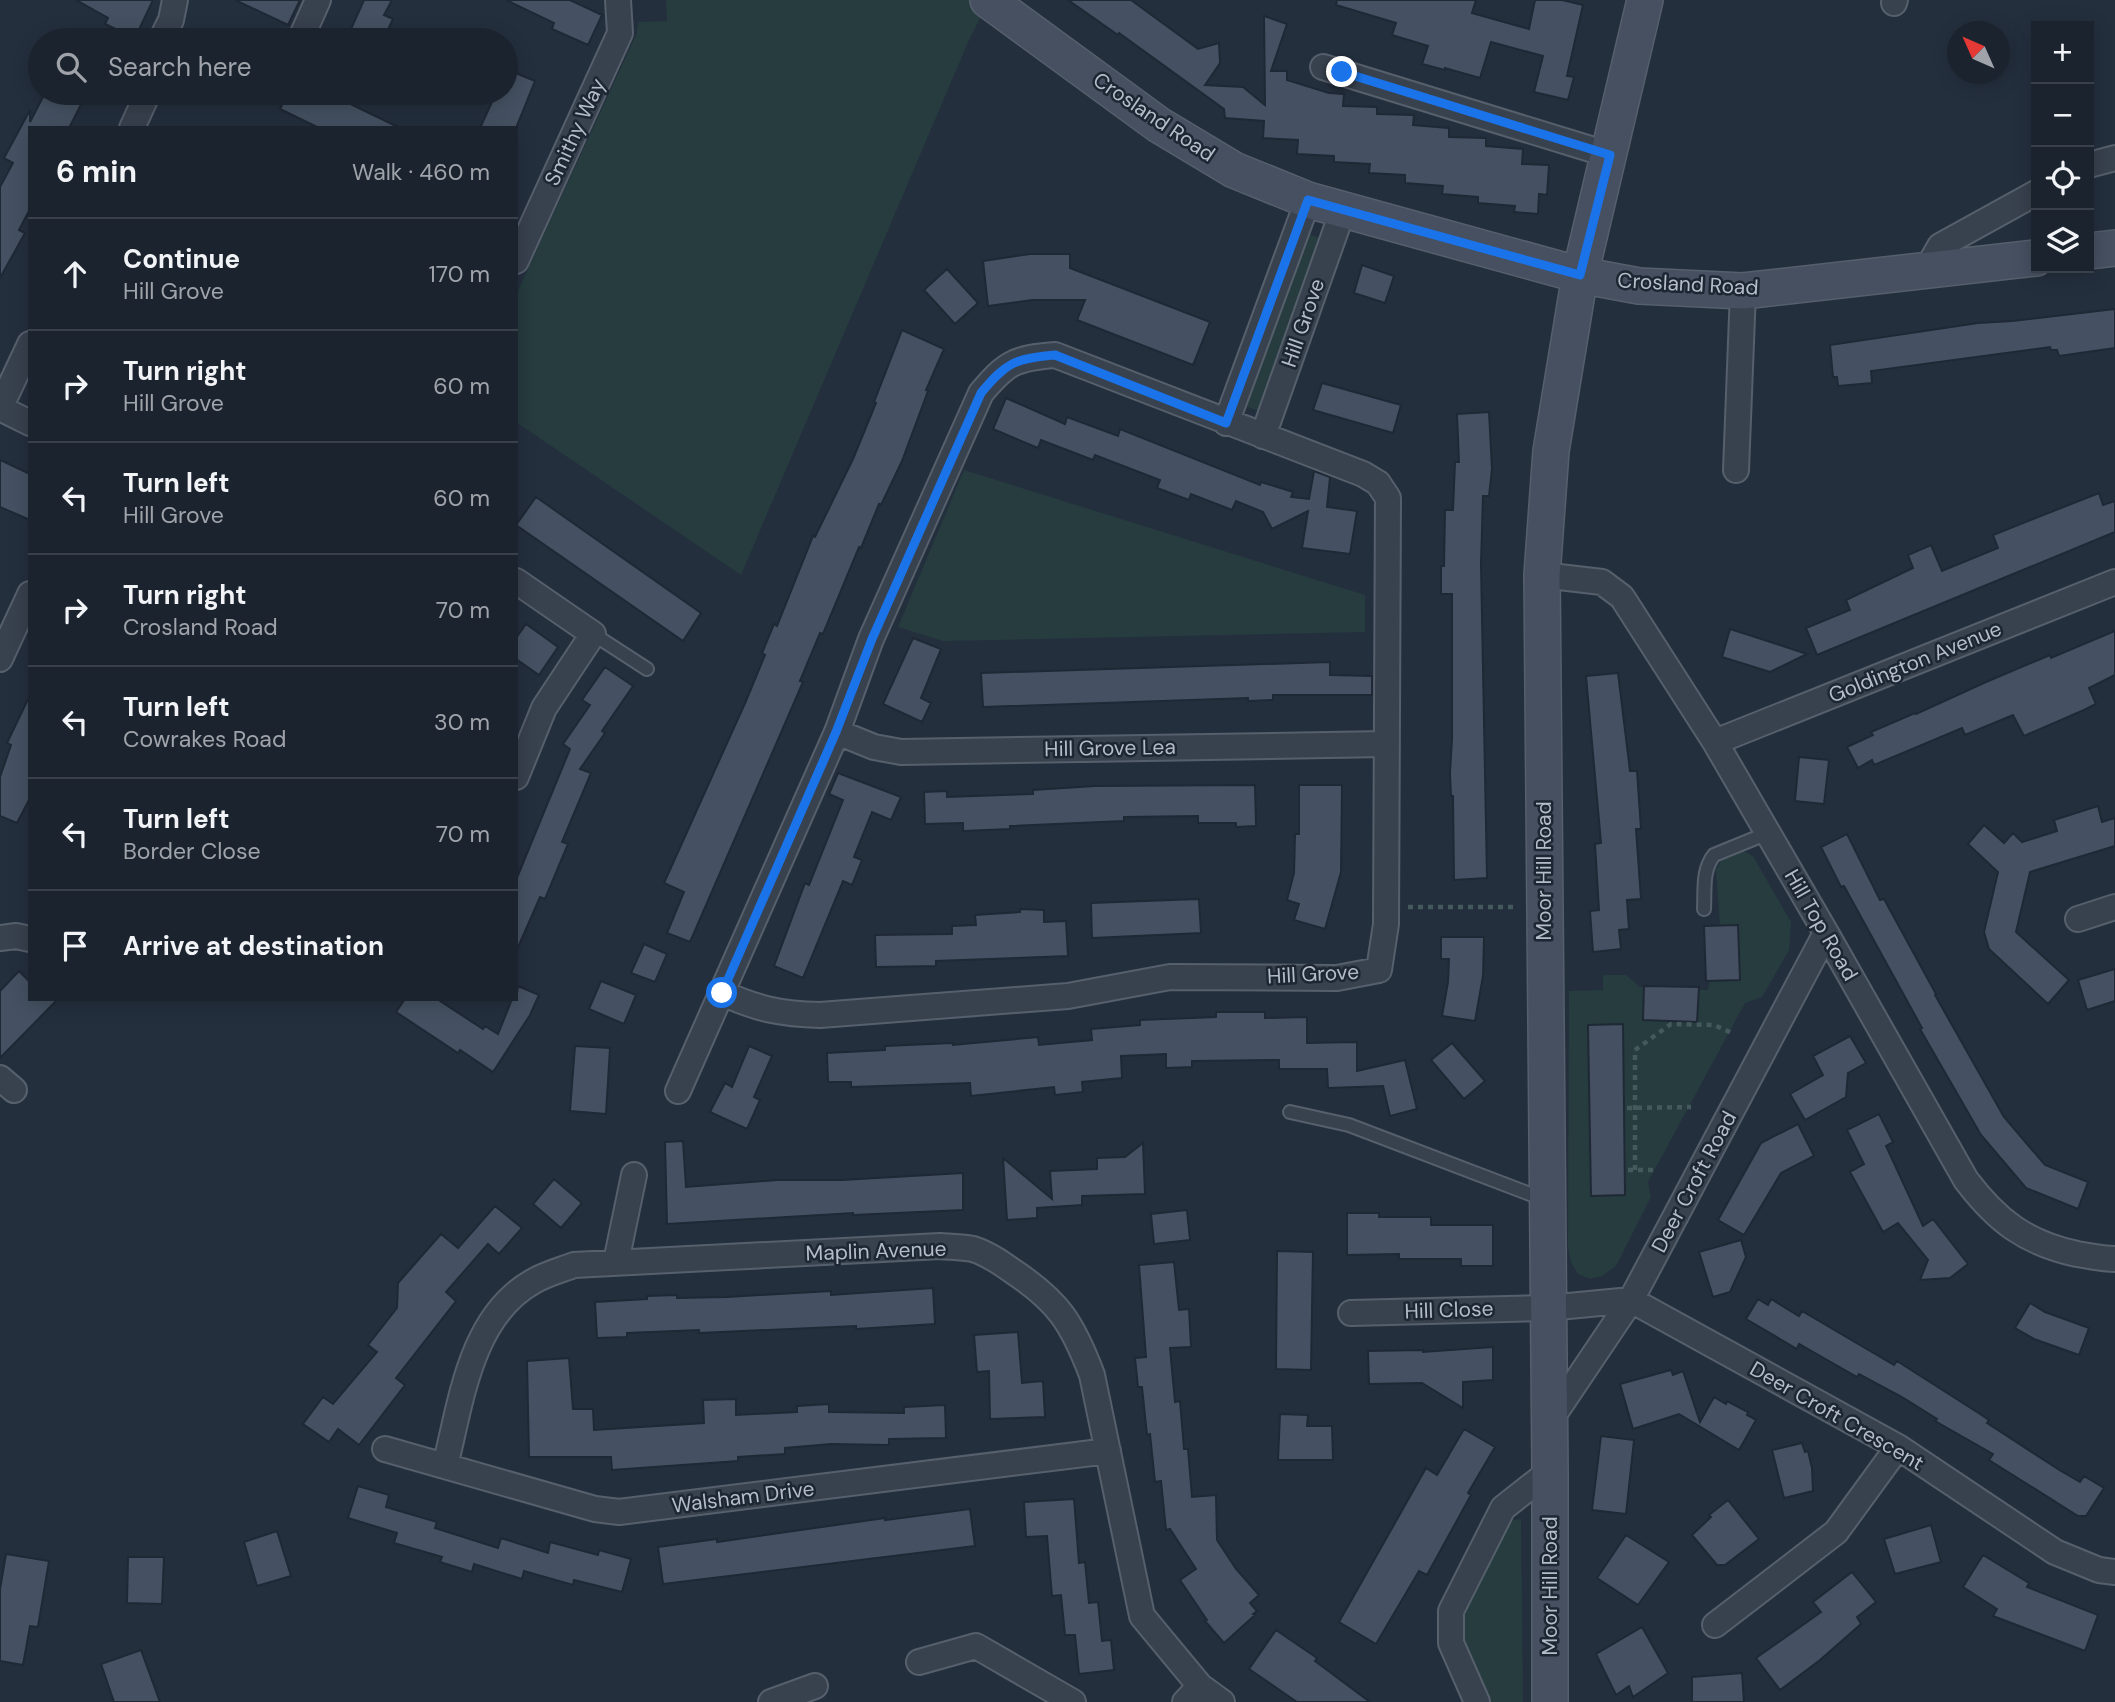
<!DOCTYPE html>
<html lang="en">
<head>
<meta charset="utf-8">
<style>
  :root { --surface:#1b232e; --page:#242b36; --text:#f1f3f6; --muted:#a0a4aa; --line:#39404a }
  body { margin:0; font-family:"DM Sans",sans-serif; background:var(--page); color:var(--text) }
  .controls { position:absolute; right:21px; top:21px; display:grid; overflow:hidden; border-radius:0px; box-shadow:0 4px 18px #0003 }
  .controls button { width:63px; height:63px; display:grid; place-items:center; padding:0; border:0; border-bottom:2px solid var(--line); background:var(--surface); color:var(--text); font:35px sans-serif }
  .compass { position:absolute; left:1947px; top:21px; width:63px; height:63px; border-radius:50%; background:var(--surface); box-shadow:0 4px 18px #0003; rotate:315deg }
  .stop { position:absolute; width:21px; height:21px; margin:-16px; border:5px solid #1a73e8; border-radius:50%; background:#fff }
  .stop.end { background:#1a73e8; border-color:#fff; box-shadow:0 2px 7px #0008 }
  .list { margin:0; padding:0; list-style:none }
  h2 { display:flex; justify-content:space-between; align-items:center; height:91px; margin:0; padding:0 28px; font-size:30px }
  h2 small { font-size:23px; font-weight:400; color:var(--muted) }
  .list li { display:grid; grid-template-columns:46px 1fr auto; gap:21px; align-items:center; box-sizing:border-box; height:112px; padding:0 28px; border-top:2px solid var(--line) }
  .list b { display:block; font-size:26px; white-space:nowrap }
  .list p { margin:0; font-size:23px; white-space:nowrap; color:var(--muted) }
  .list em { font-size:23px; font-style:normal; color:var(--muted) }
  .icon { flex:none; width:38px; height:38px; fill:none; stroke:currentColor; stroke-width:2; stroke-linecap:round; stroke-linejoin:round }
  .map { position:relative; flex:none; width:2115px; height:1702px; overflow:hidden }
  .search { position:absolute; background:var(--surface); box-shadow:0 4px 18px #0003; left:28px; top:28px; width:490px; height:77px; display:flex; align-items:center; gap:18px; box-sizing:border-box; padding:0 24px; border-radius:38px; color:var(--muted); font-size:26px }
  .panel { position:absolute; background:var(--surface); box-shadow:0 4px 18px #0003; left:28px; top:126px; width:490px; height:875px; border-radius:0px }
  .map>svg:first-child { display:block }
  .green { fill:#263c3f }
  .building { fill:#455162; stroke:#1f2835; stroke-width:2 }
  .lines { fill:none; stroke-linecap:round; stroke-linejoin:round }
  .lane-casing { stroke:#565f6c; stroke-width:16 }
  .street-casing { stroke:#565f6c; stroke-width:28 }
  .secondary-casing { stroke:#565f6c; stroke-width:38 }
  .path { stroke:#44595c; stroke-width:4.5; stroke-dasharray:5 5; stroke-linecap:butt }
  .lane { stroke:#38414e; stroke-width:12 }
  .street { stroke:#38414e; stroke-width:24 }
  .secondary { stroke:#465061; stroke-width:35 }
  .route { stroke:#1a73e8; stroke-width:9 }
  .labels { text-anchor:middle; stroke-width:5; stroke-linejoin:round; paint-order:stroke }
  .street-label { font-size:21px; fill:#b4bcc9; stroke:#1d2633 }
</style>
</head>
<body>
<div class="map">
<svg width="2115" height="1702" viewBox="0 0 2115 1702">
  <rect width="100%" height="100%" fill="#242f3e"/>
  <!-- green -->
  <path class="green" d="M666 0H969L984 10 969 40 741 575 516 422V295L636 35 639 22 667 21Z
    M1306 233 1322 239 1261 412 1245 406Z
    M964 470 1365 595V632L943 641 898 627Z
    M1736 850 1744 851 1753 856 1791 922 1789 950 1762 997 1745 1003 1648 1182 1651 1197 1616 1266 1602 1276 1590 1279 1578 1274 1571 1262 1568 1247 1569 991 1603 990V975H1626L1640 987 1708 990 1720 926 1716 870 1724 855Z
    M1521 1519 1523 1702H1488L1463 1642 1462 1611 1507 1521Z"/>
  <!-- building -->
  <path class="building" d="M76 0H153L135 38 105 24 108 18Z
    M235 0H300L288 25Z
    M364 0H392L384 15 393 19 383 40H346Z
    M506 0H570L602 15 588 45 552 29 554 23Z
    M1068 0H1131L1198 49 1219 43 1220 63 1205 85 1243 87 1265 105 1264 16 1287 24 1271 71H1287V80L1329 93 1344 94 1343 106 1377 107V114L1414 115 1413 125 1449 128V137L1486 138V146L1523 149 1522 164 1549 165 1547 195 1539 194 1538 214 1514 212 1515 206 1478 203V197L1442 194 1443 186 1405 183V175L1369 173 1370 164 1334 162V156L1297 154 1298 140 1263 138 1264 121 1225 118 1224 109 1119 33 1118 35Z
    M1337 0H1476L1472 13 1529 29 1535 0H1562L1583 5 1567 76 1574 77 1568 100 1534 92 1543 56 1491 42 1480 78 1445 68V70L1422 64 1428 46 1392 35 1396 23 1336 5Z
    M506 69 535 81 516 128H480L496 93H506Z
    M45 93H87L69 128H30V209L19 230 25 233 0 278V187L13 163 4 158 30 110V122Z
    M288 93H328L400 128H319L280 109Z
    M1030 254H1070V268L1210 322 1193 365 1077 320 1085 300H1032L988 306 983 261Z
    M1362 265 1394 276 1385 303 1354 293Z
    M947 269 978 303 955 324 924 290Z
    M2115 309V348L2059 356 2057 350H2051L2050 347 1871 371 1872 383 1838 386 1837 377H1833L1830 345 1978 323 2012 321Z
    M902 330 944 349 926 390 928 391 902 461 881 505 879 504 861 548 859 547 823 634 820 633 800 681 803 682 690 942 667 933 684 892 664 883 746 701 765 655 762 653 774 624 777 626 813 536 815 537 853 459 876 403 874 402Z
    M1322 383 1401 405 1393 433 1313 410Z
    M1006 398 1065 424 1067 417 1118 436 1120 429 1260 485 1261 482 1293 492 1291 497 1309 499 1314 471 1330 477 1327 507 1357 511 1350 554 1302 548 1308 511 1272 529 1263 512 1236 501 1232 510 1191 494 1189 500 1157 488 1160 480 1095 455 1093 460 1041 440 1038 448 993 429Z
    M1489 412 1492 469 1489 496H1483L1481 564 1487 878 1454 880 1453 796H1451L1450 773 1452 739V594H1441V566H1444L1445 510H1453L1455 462H1459L1457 414Z
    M0 460 30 474V520L0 507Z
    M2099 493 2103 505 2115 501V532L1817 655 1806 628 1850 610 1846 600 1913 568 1908 555 1931 545 1942 571 1998 548 1993 535Z
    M536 497 701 613 683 641 516 525Z
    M526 624 558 647 539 675 516 659V638Z
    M1730 629 1752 636 1807 654 1770 672 1722 657Z
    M2115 631V675L2089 688 2096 704 2084 710 2024 736 2013 715 1965 735 1962 728 1874 765 1872 760 1858 768 1847 747 1873 735 1871 732 1915 713 1916 714 1986 682 2050 655 2051 658Z
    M913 638 941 649 921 698 931 703 922 722 883 704Z
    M1330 662V675L1372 676V695H1273V700L1248 701V698L983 707 981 673Z
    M605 667 633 686 602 731 605 733 580 769 591 773 562 842 568 844 545 899 540 897 516 952V880L570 749 563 744 590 705 582 700Z
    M1618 673 1630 771H1637L1641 829H1636L1641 899 1627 900 1629 929 1619 930 1621 949 1593 952 1590 911 1599 910 1595 844 1601 843 1586 676Z
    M30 695V798L17 823 0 816V777L11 745 7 743Z
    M1799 757 1829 760 1824 804 1795 801Z
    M838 773 901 797 891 820 872 812 854 857 862 860 852 885 843 881 803 978 774 966 805 883 809 885 843 800 829 794Z
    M1255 785 1256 826 1236 827V823H1198V816L1124 817V821L1010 826V829L963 831V823L925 824 924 792 947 791V797L1033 794V790L1095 786Z
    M1299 785H1342L1341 872 1325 929 1294 920 1299 904 1287 900 1294 873 1295 834H1299Z
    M2098 806 2102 822 2115 818V846L2030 872 2016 932 2069 980 2048 1004 1989 949 1984 932 1998 872 1968 844 1984 825 2004 843 2013 833 2022 842 2057 831 2054 820Z
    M1847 834 1880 900 1884 899 1936 994 1935 995 2004 1117 2045 1165 2088 1182 2078 1209 2026 1188 1981 1135 1920 1029 1922 1028 1844 886 1841 887 1821 847Z
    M1199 899 1201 933 1092 938 1091 903Z
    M1020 909 1044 910V922L1066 921 1068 956 936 961V966L876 967 875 935 952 934V926L976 925 975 915 1020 912Z
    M1738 925 1740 980 1706 981 1704 926Z
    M1441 937H1484L1483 976 1475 1021 1442 1016 1448 982 1449 959H1441Z
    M644 944 667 954 655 982 631 973Z
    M2115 969V1001L2087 1010 2078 980Z
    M19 971 30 982V999H58L0 1058V991Z
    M601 981 636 995 624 1024 589 1009Z
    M518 986 539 995 530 1015 493 1072 460 1050 458 1053 396 1012 405 999H437L483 1029 485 1026 498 1034 512 999H516Z
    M1644 986 1699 987 1697 1022 1643 1020Z
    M1216 1012H1265V1018L1307 1017V1043L1357 1042V1071L1405 1060 1417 1109 1390 1116 1383 1086 1328 1088 1327 1069H1279V1060L1192 1061V1067L1166 1068V1054L1121 1056 1122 1078 1082 1082 1083 1092 1055 1095 1054 1087 971 1096 970 1083 851 1087V1082H828L827 1053 885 1050V1046L953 1043V1045L1038 1037 1039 1045 1092 1040 1091 1029 1140 1025V1020L1216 1017Z
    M1623 1024 1625 1195 1591 1196 1588 1025Z
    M1850 1036 1866 1063 1848 1073 1846 1097 1805 1120 1790 1094 1823 1075 1813 1056Z
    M1452 1043 1485 1081 1464 1099 1431 1060Z
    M575 1046 610 1048 606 1114 570 1111Z
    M749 1046 772 1056 754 1097 760 1100 747 1129 710 1112 725 1083 732 1087Z
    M1879 1114 1893 1142 1886 1146 1923 1226 1933 1219 1968 1264 1950 1278 1920 1280 1928 1260 1898 1223 1883 1232 1850 1172 1864 1164 1847 1130Z
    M1798 1124 1814 1156 1781 1173 1744 1235 1718 1220 1761 1143Z
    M683 1141 686 1187 778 1180H842L963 1173V1210L853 1215V1213L667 1224 665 1142Z
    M1143 1143 1145 1194 1082 1196V1205L1037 1208V1218L1007 1220 1003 1158 1052 1199 1050 1171 1097 1169V1158L1125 1157Z
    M554 1179 582 1203 561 1228 533 1204Z
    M495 1206 522 1228 499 1254 488 1244 446 1292 456 1301 396 1378 405 1385 359 1445 338 1429 329 1442 303 1424 323 1397 333 1404 377 1352 368 1345 397 1308 398 1283 441 1234 458 1248Z
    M1187 1210 1190 1240 1154 1244 1151 1214Z
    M1347 1213H1379V1217H1431V1225H1493V1266H1461V1259H1399V1254L1347 1255Z
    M1741 1240 1746 1257 1730 1292 1713 1297 1699 1252Z
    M1277 1251 1313 1252 1311 1370 1276 1369Z
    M1174 1262 1179 1310 1189 1309 1191 1347 1170 1348 1175 1402 1180 1401 1184 1449H1188L1192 1497 1216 1495 1217 1540 1236 1569 1259 1595 1250 1603 1257 1611 1253 1614 1255 1615 1224 1643 1205 1621 1207 1620 1180 1580 1196 1569 1170 1529 1166 1530 1161 1481 1155 1482 1150 1434 1147 1435 1142 1387H1138L1135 1358 1146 1357 1139 1265Z
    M933 1288 935 1324 856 1329V1326L699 1333V1330L627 1333V1337L597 1338 595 1302 647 1299V1296L677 1295V1298L727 1297 831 1291V1295Z
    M1758 1299 1768 1305 1771 1299 1799 1316 1802 1311 1894 1365 1897 1361 1980 1414 1989 1420 1987 1423 2061 1471 2080 1482 2084 1476 2104 1488 2086 1516H2078L1989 1460 1993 1454 1935 1421 1937 1419 1902 1397 1859 1374 1857 1377 1799 1344 1797 1349 1746 1319Z
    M2030 1303 2045 1312 2089 1328 2079 1355 2034 1339 2015 1328Z
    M1018 1332 1022 1383 1043 1381 1045 1417 990 1419 989 1371 977 1372 974 1335Z
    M1493 1347V1380L1463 1382V1408L1422 1383 1369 1384 1368 1351 1423 1350V1352Z
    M569 1358 573 1409H593L594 1430 704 1423 703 1400 736 1399V1415L797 1412V1406L829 1404V1412L904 1413V1407L945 1405 946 1438 889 1439V1445L831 1444 785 1448V1454L738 1457V1461L612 1470 611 1457H529L527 1361Z
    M1671 1370 1673 1375 1683 1371 1700 1422 1714 1397 1726 1404 1727 1401 1748 1412 1747 1415 1756 1420 1739 1450 1679 1414 1633 1429 1620 1384Z
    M1280 1414 1308 1415 1307 1426H1332L1333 1460H1278Z
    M1464 1429 1495 1447 1468 1493 1471 1495 1427 1575 1419 1571 1376 1644 1339 1622 1426 1468 1437 1475Z
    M1601 1436 1634 1440 1626 1514 1592 1510Z
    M1802 1443 1805 1452 1808 1451 1812 1468 1813 1491 1784 1498 1772 1450Z
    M358 1486 389 1495 386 1507 437 1522 435 1528 498 1548 501 1538 548 1553 550 1542 598 1555 599 1550 631 1559 622 1592 574 1580 573 1585 524 1571 522 1579 474 1564 472 1572 440 1562 442 1557 394 1543 397 1533 348 1518Z
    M1074 1499 1079 1563 1085 1562 1089 1603 1098 1602 1102 1641 1111 1640 1114 1670 1079 1674 1075 1635H1065L1061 1595 1052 1596 1047 1536 1026 1537 1024 1502Z
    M1728 1500 1759 1539 1725 1565H1717L1692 1535 1711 1517 1709 1515Z
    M970 1509 975 1546 663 1584 658 1547 717 1539V1542L885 1518V1520Z
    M1931 1525 1941 1562 1895 1574 1884 1539Z
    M277 1531 291 1576 257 1586 244 1542Z
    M1626 1535 1669 1562 1638 1605 1597 1578Z
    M6 1554 49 1561 38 1627 30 1626 23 1665 0 1661V1589Z
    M1983 1555 2029 1583 2027 1587 2098 1615 2085 1651 1993 1616 1997 1609 1963 1587Z
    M128 1557H164L162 1604 127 1603Z
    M1852 1572 1876 1602 1857 1617 1861 1624 1820 1660 1780 1690 1756 1658 1821 1612 1813 1602Z
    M1642 1627 1668 1673 1633 1697 1629 1686 1616 1695 1596 1654Z
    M1276 1630 1317 1658 1315 1661 1370 1702H1297L1249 1669Z
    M141 1650 160 1702H114L101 1664Z
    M1742 1673 1744 1702H1692V1677Z"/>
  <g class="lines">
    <!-- lane casing -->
    <g class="lane-casing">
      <path id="lane" d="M593 634 647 669
        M1704 909C1705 890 1702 870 1714 855L1768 833
        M1290 1112 1349 1125 1543 1199"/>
    </g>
    <!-- street casing -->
    <g class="street-casing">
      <path id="street" d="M1894 3 1895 0
        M161 40 171 20 175 0
        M306 40 301 38 318 0
        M1323 67 1610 155
        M132 128 148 93
        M2089 165 2115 158
        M516 261 620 33 618 0
        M1926 271 1940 246 2036 193
        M0 408 30 344
        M0 408 30 423
        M1226 423 1308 200
        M1263 436 1343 210
        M1736 470 1743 291
        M1542 575 1602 582 1622 597 1715 742 1826 933 1966 1180C1997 1221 2026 1243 2077 1254 2090 1256 2102 1259 2115 1259
        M516 581 593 634 544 708 516 777
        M0 659 30 594
        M837 732 874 747 901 752 1386 744
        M1715 742 2115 582
        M2078 919 2115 907
        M0 938 16 936 30 939
        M0 1078 14 1090
        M678 1091 837 732 871 639 981 393C1006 363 1015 358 1055 355L1363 474 1378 483 1388 498 1386 924 1379 970 1337 978 1170 977 1068 996 820 1015C780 1014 758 1009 722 993
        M616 1262 634 1175
        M1351 1313 1548 1308 1631 1300 1898 1447 2055 1552 2099 1570 2115 1572
        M1549 1422 1631 1300 1826 933
        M385 1449 595 1509 619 1512 1108 1451
        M445 1466C461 1403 470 1316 534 1281 546 1274 561 1270 574 1265L940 1246C951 1247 963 1247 973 1249 986 1253 1000 1262 1011 1270 1058 1301 1072 1322 1092 1375L1142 1616 1200 1686 1222 1702
        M1715 1625 1836 1532 1898 1447
        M919 1662 976 1646 1073 1702
        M771 1702 815 1686
        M1185 1702 1200 1686
        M1477 1702 1451 1643V1611L1503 1508 1550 1471"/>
    </g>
    <!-- secondary casing -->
    <g class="secondary-casing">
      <path id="secondary" d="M988 0 1159 125 1234 170 1308 200 1580 275 1639 286 1743 291 2036 258
        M2089 251 2115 248
        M1550 1702V1471L1542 575 1551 451 1580 275 1645 0"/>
    </g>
    <!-- path -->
    <path class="path" d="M1408 907H1515
      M1627 1108 1691 1107
      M1628 1170H1657
      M1635 1170V1050L1671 1024 1714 1025 1732 1033"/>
    <!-- lane -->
    <use href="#lane" class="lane"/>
    <!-- street -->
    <use href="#street" class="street"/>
    <!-- secondary -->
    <use href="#secondary" class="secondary"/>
  </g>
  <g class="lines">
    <!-- route -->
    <path class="route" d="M722 993 836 732 872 639 981 393C1006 363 1015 358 1055 355L1226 423 1308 200 1580 275 1610 155 1342 72"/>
  </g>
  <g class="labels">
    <!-- street labels -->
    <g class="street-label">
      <text transform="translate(1154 117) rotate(34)" y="7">Crosland Road</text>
      <text transform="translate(575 132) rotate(-65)" y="7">Smithy Way</text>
      <text transform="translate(1688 284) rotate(3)" y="7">Crosland Road</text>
      <text transform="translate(1303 323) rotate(-71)" y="7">Hill Grove</text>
      <text transform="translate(1915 662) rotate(-22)" y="7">Goldington Avenue</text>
      <text transform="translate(1110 748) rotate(-1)" y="7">Hill Grove Lea</text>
      <text transform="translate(1544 871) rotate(-90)" y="7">Moor Hill Road</text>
      <text transform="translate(1821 925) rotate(60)" y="7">Hill Top Road</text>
      <text transform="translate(1313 974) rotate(-3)" y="7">Hill Grove</text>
      <text transform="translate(1694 1182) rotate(-62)" y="7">Deer Croft Road</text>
      <text transform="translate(876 1251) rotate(-2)" y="7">Maplin Avenue</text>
      <text transform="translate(1449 1310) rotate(-2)" y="7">Hill Close</text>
      <text transform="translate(1837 1416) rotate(30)" y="7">Deer Croft Crescent</text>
      <text transform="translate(743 1497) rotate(-7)" y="7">Walsham Drive</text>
      <text transform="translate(1550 1586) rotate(-90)" y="7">Moor Hill Road</text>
    </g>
  </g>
</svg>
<div class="controls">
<button>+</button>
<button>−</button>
<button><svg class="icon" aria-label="locate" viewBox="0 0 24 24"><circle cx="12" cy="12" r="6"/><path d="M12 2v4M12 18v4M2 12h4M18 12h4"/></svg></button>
<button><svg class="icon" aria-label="layers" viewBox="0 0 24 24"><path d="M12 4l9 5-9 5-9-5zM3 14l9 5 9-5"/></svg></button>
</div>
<svg class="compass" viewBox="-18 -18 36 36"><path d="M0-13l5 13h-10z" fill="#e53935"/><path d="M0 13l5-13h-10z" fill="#a0a4aa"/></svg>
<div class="stop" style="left:722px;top:993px"></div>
<div class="stop end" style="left:1342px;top:72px"></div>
<div class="search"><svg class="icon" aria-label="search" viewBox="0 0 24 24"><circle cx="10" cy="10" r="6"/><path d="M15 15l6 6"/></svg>Search here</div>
<section class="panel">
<h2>6 min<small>Walk · 460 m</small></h2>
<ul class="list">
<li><svg class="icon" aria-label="ahead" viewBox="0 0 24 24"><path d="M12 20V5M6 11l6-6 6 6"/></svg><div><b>Continue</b><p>Hill Grove</p></div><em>170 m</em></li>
<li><svg class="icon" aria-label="right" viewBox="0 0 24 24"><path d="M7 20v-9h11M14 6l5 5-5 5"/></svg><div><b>Turn right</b><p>Hill Grove</p></div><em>60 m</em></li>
<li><svg class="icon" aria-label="left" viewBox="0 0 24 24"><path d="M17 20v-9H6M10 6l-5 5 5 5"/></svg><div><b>Turn left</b><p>Hill Grove</p></div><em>60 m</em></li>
<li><svg class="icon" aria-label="right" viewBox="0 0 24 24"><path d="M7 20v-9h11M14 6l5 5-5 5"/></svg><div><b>Turn right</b><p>Crosland Road</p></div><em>70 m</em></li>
<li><svg class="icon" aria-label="left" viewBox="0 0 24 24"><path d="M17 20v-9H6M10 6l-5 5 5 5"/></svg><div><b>Turn left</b><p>Cowrakes Road</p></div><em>30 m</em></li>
<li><svg class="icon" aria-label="left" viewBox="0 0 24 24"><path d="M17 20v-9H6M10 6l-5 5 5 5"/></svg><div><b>Turn left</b><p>Border Close</p></div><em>70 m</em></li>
<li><svg class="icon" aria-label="arrive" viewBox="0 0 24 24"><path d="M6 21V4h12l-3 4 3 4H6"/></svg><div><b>Arrive at destination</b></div></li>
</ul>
</section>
</div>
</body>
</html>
